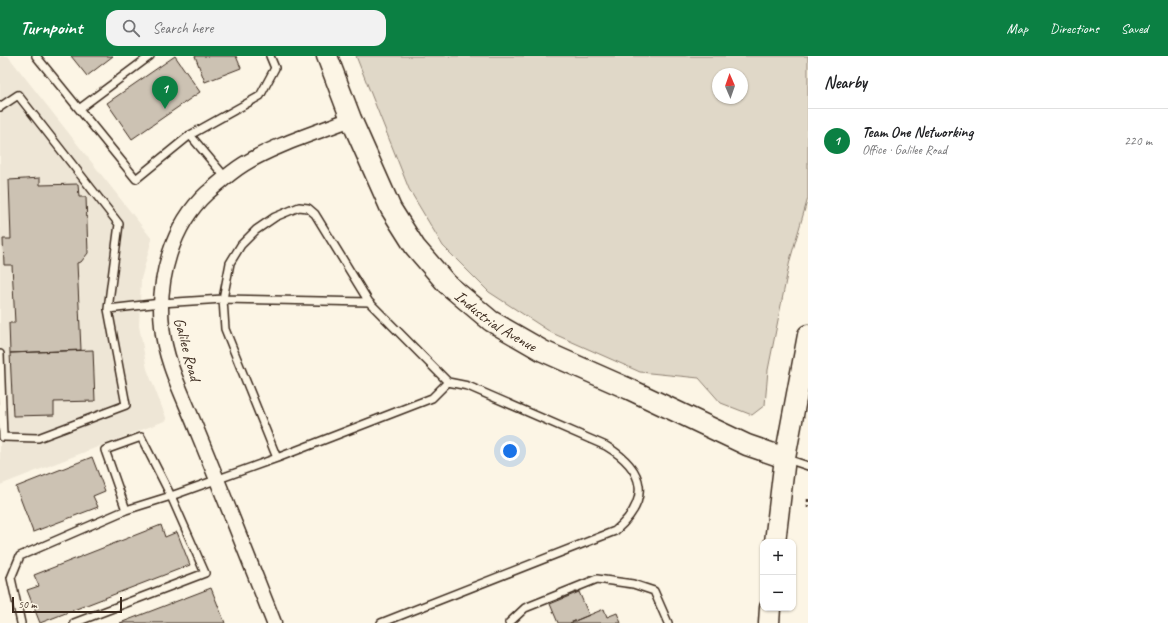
<!DOCTYPE html>
<html lang="en">
<head>
<meta charset="utf-8">
<style>
  :root { --surface:#fff; --page:#f2f2f2; --text:#202124; --muted:#757577; --line:#e0e0e0; --accent:#0b8043 }
  body { margin:0; font-family:Caveat,sans-serif; background:var(--page); color:var(--text) }
  .controls { position:absolute; right:12px; bottom:12px; display:grid; overflow:hidden; border-radius:8px; box-shadow:0 1px 3px #0004 }
  .controls button { width:36px; height:36px; display:grid; place-items:center; padding:0; border:0; border-bottom:1px solid var(--line); background:var(--surface); color:var(--text); font:20px sans-serif }
  .compass { position:absolute; left:712px; top:12px; width:36px; height:36px; border-radius:50%; background:var(--surface); box-shadow:0 1px 3px #0004; rotate:358deg }
  .scale { position:absolute; left:12px; bottom:10px; width:110px; box-sizing:border-box; padding-left:4px; border:2px solid #3b2a1e; border-top:0; font-size:11px; line-height:14px; white-space:nowrap; color:#3b2a1e; -webkit-text-stroke:3px #fcf5e5; paint-order:stroke }
  .you { position:absolute; left:510px; top:395px; width:14px; height:14px; margin:-10px; border:3px solid #fff; border-radius:50%; background:#1a73e8; box-shadow:0 0 0 6px #1a73e833 }
  .badge { display:grid; place-items:center; width:26px; height:26px; border-radius:50%; background:var(--accent); color:#fff; font-size:13px; font-weight:700 }
  .pin { position:absolute; translate:-50% -33px; filter:drop-shadow(0 1px 2px #0008) }
  .pin::after { content:''; position:absolute; top:21px; width:14px; height:12px; background:inherit; clip-path:polygon(0 0,100% 0,50% 100%) }
  .list { margin:0; padding:0; list-style:none }
  h2 { display:flex; justify-content:space-between; align-items:center; height:52px; margin:0; padding:0 16px; font-size:17px }
  h2 small { font-size:13px; font-weight:400; color:var(--muted) }
  .list li { display:grid; grid-template-columns:26px 1fr auto; gap:12px; align-items:center; box-sizing:border-box; height:64px; padding:0 16px; border-top:1px solid var(--line) }
  .list b { display:block; font-size:15px; white-space:nowrap }
  .list p { margin:0; font-size:13px; white-space:nowrap; color:var(--muted) }
  .list em { font-size:13px; font-style:normal; color:var(--muted) }
  .icon { flex:none; width:22px; height:22px; fill:none; stroke:currentColor; stroke-width:2; stroke-linecap:round; stroke-linejoin:round }
  .map { position:relative; flex:none; width:808px; height:567px; overflow:hidden }
  header { display:flex; align-items:center; gap:24px; box-sizing:border-box; height:56px; padding:0 20px; background:var(--accent); color:#fff }
  header strong { font-size:19px }
  nav { display:flex; gap:22px; margin-inline-start:auto; font-size:14px }
  .search { width:280px; height:36px; background:var(--page); display:flex; align-items:center; gap:10px; box-sizing:border-box; padding:0 14px; border-radius:12px; color:var(--muted); font-size:15px }
  main { display:flex }
  aside { flex:1; background:var(--surface) }
  .map>svg:first-child { display:block }
  .built { fill:#eee6d6 }
  .green { fill:#e0d8c8; stroke:#8e8173; fill-rule:evenodd }
  .building { fill:#ccc2b3; stroke:#3b2a1e }
  .lines { fill:none; stroke-linecap:round; stroke-linejoin:round }
  .lane-casing { stroke:#3b2a1e; stroke-width:10 }
  .street-casing { stroke:#3b2a1e; stroke-width:17 }
  .secondary-casing { stroke:#3b2a1e; stroke-width:23 }
  .path { stroke:#3b2a1e; stroke-width:2.5; stroke-dasharray:3 3; stroke-linecap:butt }
  .lane { stroke:#fcf5e5; stroke-width:7 }
  .street { stroke:#fcf5e5; stroke-width:14 }
  .secondary { stroke:#fcf5e5; stroke-width:20 }
  .labels { text-anchor:middle; stroke-width:3; stroke-linejoin:round; paint-order:stroke }
  .street-label { font-size:16px; fill:#3b2a1e; stroke:#fcf5e5 }
</style>
</head>
<body>
<header>
<strong>Turnpoint</strong>
<div class="search"><svg class="icon" aria-label="search" viewBox="0 0 24 24"><circle cx="10" cy="10" r="6"/><path d="M15 15l6 6"/></svg>Search here</div>
<nav><a>Map</a><a>Directions</a><a>Saved</a></nav>
</header>
<main>
<div class="map">
<svg width="808" height="567" viewBox="0 0 808 567">
  <rect width="100%" height="100%" fill="#fcf5e5"/>
  <filter id="ink" filterUnits="userSpaceOnUse"><feTurbulence type="fractalNoise" baseFrequency=".025" numOctaves="2"/><feDisplacementMap in="SourceGraphic" scale="8" xChannelSelector="R" yChannelSelector="G"/><feConvolveMatrix kernelMatrix="1 2 1 2 8 2 1 2 1" color-interpolation-filters="sRGB"/></filter>
  <g filter="url(#ink)">
    <!-- built -->
    <path class="built" d="M0 0H8L152 183 141 223 139 270 147 313 167 364 0 429Z"/>
    <!-- green -->
    <path class="green" d="M356 0H808V142L790 204 768 314 765 349 752 359 721 347 699 322 640 316 552 277 489 236 443 190 409 133ZM718 18H742V42H718Z"/>
    <!-- building -->
    <path class="building" d="M71 0H113L87 20Z
      M175 0 200 36 132 83 107 47Z
      M195 0H236L241 12 205 26Z
      M40 122V129L78 128 79 141H86L88 197 81 206 77 207 81 294 10 297 9 267H15L12 209H4L3 183H11L9 124Z
      M93 294 95 345 54 346V359L13 360 10 297Z
      M92 401 105 435 93 440 98 451 33 476 16 431Z
      M161 469 165 481 177 476 190 509 40 567 27 534 39 530 34 519Z
      M211 532 225 567H120Z
      M579 536 589 559 570 567H558L550 548Z
      M604 553 607 561 617 557 621 567H570Z"/>
    <g class="lines">
      <!-- lane casing -->
      <g class="lane-casing">
        <path id="lane" d="M36 0 136 123 190 79 260 40 275 12 270 0
          M0 51 18 39 119 168 108 253 126 349 38 382 3 381 0 298
          M79 53 150 0
          M190 79 226 122
          M277 402 225 273 223 243 230 207 241 189 256 174 275 161 299 151 308 152 315 158 369 246
          M787 403 808 410
          M21 567 11 522 20 500 126 454 171 440 277 402 432 342 448 326 369 246 223 243 161 247 108 253
          M74 567 205 517 171 440 141 381 105 394 126 454
          M381 567 615 475C651 444 646 414 606 390L468 330 448 326
          M509 567 525 552 597 523 633 528 654 535 668 567"/>
      </g>
      <!-- street casing -->
      <g class="street-casing">
        <path id="street" d="M274 567C249 504 224 440 198 377 185 343 165 307 162 270 157 224 172 169 207 137 219 127 231 116 244 108 275 89 318 76 351 63"/>
      </g>
      <!-- secondary casing -->
      <g class="secondary-casing">
        <g id="secondary">
          <path id="s1" d="M327 0 351 63 391 153 415 191 447 228 491 265 543 295 629 333 747 389 785 402"/>
          <path d="M775 486 785 402 808 279"/>
          <path d="M769 567 770 552"/>
        </g>
      </g>
      <!-- path -->
      <path class="path" d="M808 443V452"/>
      <!-- lane -->
      <use href="#lane" class="lane"/>
      <!-- street -->
      <use href="#street" class="street"/>
      <!-- secondary -->
      <use href="#secondary" class="secondary"/>
    </g>
  </g>
  <g class="labels">
    <!-- street labels -->
    <g class="street-label">
      <text dy="6" stroke="none"><textPath href="#s1" startOffset="321">Industrial Avenue</textPath></text>
      <text transform="translate(188 293) rotate(75)" y="6">Galilee Road</text>
    </g>
  </g>
</svg>
<div class="controls">
<button>+</button>
<button>−</button>
</div>
<svg class="compass" viewBox="-18 -18 36 36"><path d="M0-13l5 13h-10z" fill="#e53935"/><path d="M0 13l5-13h-10z" fill="#757577"/></svg>
<div class="scale">50 m</div>
<div class="you"></div>
<div class="pin badge" style="left:165px;top:53px">1</div>
</div>
<aside>
<h2>Nearby<small></small></h2>
<ul class="list">
<li><span class="badge">1</span><div><b>Team One Networking</b><p>Office · Galilee Road</p></div><em>220 m</em></li>
</ul>
</aside>
</main>
</body>
</html>
